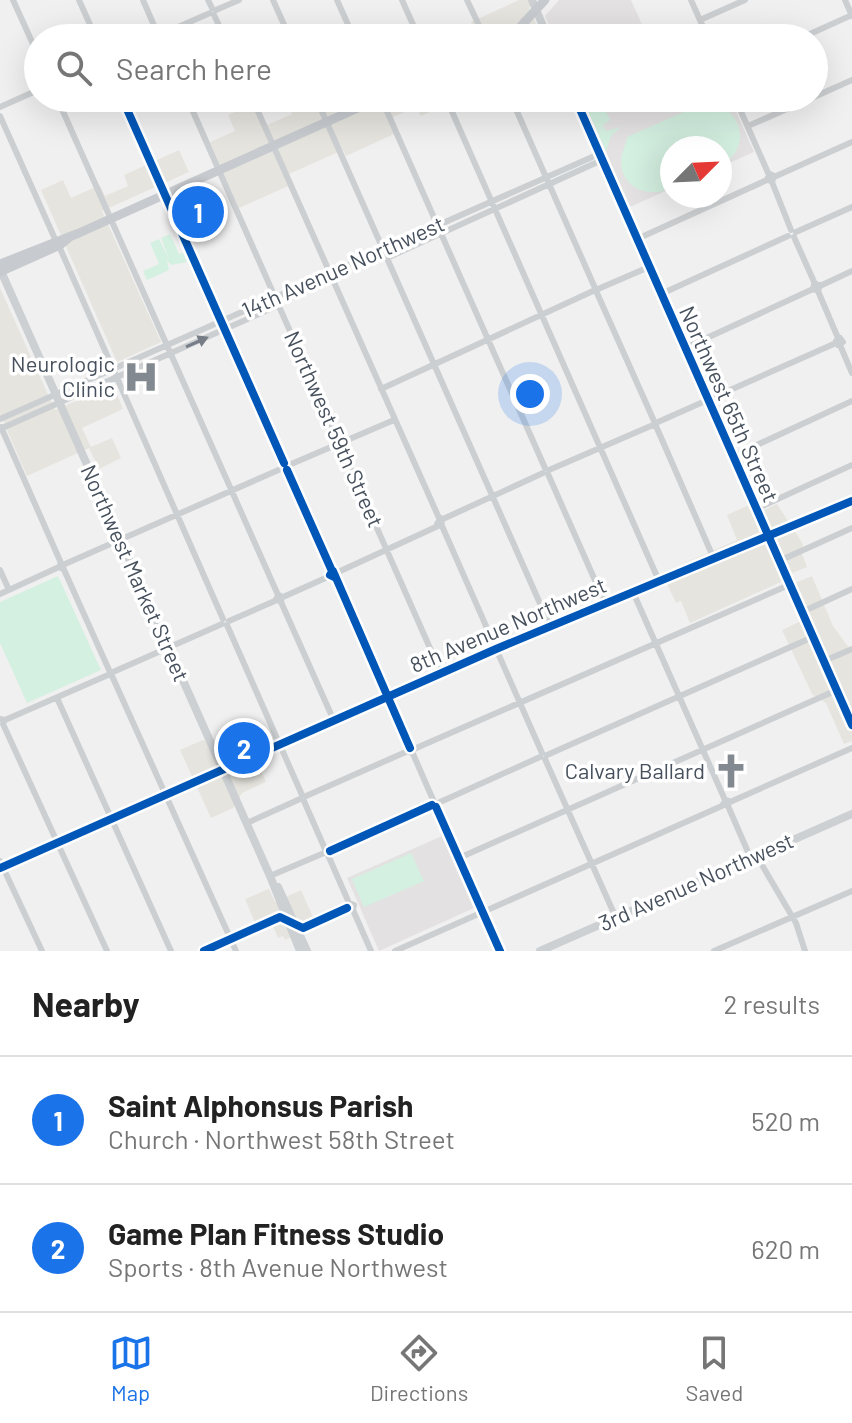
<!DOCTYPE html>
<html lang="en">
<head>
<meta charset="utf-8">
<style>
  :root { --surface:#fff; --page:#f6f6f6; --text:#222; --muted:#767676; --line:#e0e0e0; --accent:#1a73e8 }
  body { margin:0; font-family:Barlow,sans-serif; background:var(--page); color:var(--text) }
  .compass { position:absolute; left:660px; top:136px; width:72px; height:72px; border-radius:50%; background:var(--surface); box-shadow:0 8px 32px #0002; rotate:66deg }
  .you { position:absolute; left:530px; top:394px; width:28px; height:28px; margin:-20px; border:6px solid #fff; border-radius:50%; background:#1a73e8; box-shadow:0 0 0 12px #1a73e833 }
  .badge { display:grid; place-items:center; width:52px; height:52px; border-radius:50%; background:var(--accent); color:#fff; font-size:26px; font-weight:700 }
  .pin { position:absolute; translate:-50% -50%; border:4px solid #fff; box-shadow:0 2px 8px #0006 }
  .list { margin:0; padding:0; list-style:none }
  h2 { display:flex; justify-content:space-between; align-items:center; height:104px; margin:0; padding:0 32px; font-size:34px }
  h2 small { font-size:26px; font-weight:400; color:var(--muted) }
  .list li { display:grid; grid-template-columns:52px 1fr auto; gap:24px; align-items:center; box-sizing:border-box; height:128px; padding:0 32px; border-top:2px solid var(--line) }
  .list b { display:block; font-size:30px; white-space:nowrap }
  .list p { margin:0; font-size:26px; white-space:nowrap; color:var(--muted) }
  .list em { font-size:26px; font-style:normal; color:var(--muted) }
  .icon { flex:none; width:44px; height:44px; fill:none; stroke:currentColor; stroke-width:2; stroke-linecap:round; stroke-linejoin:round }
  .map { position:relative; flex:none; width:852px; height:951px; overflow:hidden }
  .search { position:absolute; background:var(--surface); box-shadow:0 8px 32px #0002; left:24px; right:24px; top:24px; height:88px; display:flex; align-items:center; gap:20px; box-sizing:border-box; padding:0 28px; border-radius:44px; color:var(--muted); font-size:30px }
  .sheet { height:360px; background:var(--surface) }
  nav { display:flex; justify-content:space-around; align-items:center; box-sizing:border-box; height:112px; border-top:2px solid var(--line); background:var(--surface); font-size:22px; color:var(--muted) }
  nav a { display:grid; justify-items:center; gap:4px }
  nav .on { color:var(--accent) }
  .map>svg:first-child { display:block }
  .commercial { fill:#e6e4de }
  .education { fill:#e3e1e2 }
  .green { fill:#d4f0e1 }
  .lines { fill:none; stroke-linecap:round; stroke-linejoin:round }
  .stream { stroke:#a8dcef; stroke-width:2 }
  .street { stroke:#cccfd1; stroke-width:6 }
  .secondary { stroke:#cdd0d3; stroke-width:8 }
  .primary { stroke:#c7cbcf; stroke-width:9 }
  .cycleway-casing { stroke:#fff; stroke-width:13 }
  .cycleway { stroke:#0057b8; stroke-width:8 }
  .oneway { fill:#767d86 }
  .labels { text-anchor:middle; stroke-width:7; stroke-linejoin:round; paint-order:stroke }
  .street-label { font-size:22px; fill:#47515d; stroke:#fff }
  .poi-label { font-size:22px; fill:#47515d; stroke:#fff; text-anchor:end }
</style>
</head>
<body>
<div class="map">
<svg width="852" height="951" viewBox="0 0 852 951">
  <rect width="100%" height="100%" fill="#f1f0f0"/>
  <!-- commercial -->
  <path class="commercial" d="M519 0H536L529 8 542 38H460L475 31 471 22Z
    M300 98 322 100 462 98 421 116 416 107 388 119 394 134 346 156 343 150 289 174 293 184 239 208 210 142 235 131 228 115 256 102 267 125 292 114 288 103Z
    M179 150 189 172 102 211 161 342 117 362 41 190 63 180 71 198 100 185 105 196 128 186 124 175Z
    M0 288 55 410 113 385 123 409 82 428 91 447 112 438 121 458 99 469 89 448 27 476 0 414Z
    M777 504 803 544 802 554 807 567 792 573 795 583 812 576 833 626 852 652V741L844 744 826 703 812 694 782 630 801 621 783 581 690 623 681 601 676 603 662 573 737 540 727 515 749 505 754 515Z
    M203 740 225 750 247 740 266 782 242 793 233 808 211 818 180 750Z
    M269 889 275 902 301 890 317 926 285 940 283 936 278 938 273 926 259 932 245 899Z"/>
  <!-- education -->
  <path class="education" d="M559 0H631L648 38H555L545 16Z
    M582 98H730L754 152 720 167V148H672V188L630 207Z
    M442 836 474 908 379 951 347 878Z"/>
  <!-- green -->
  <path class="green" d="M586 98H613L611 101 618 107 628 101 630 106 616 113 614 108 606 111 610 120 603 125 606 131 621 127 611 136 606 151 583 100Z
    M715 98C720 107 727 109 733 116 747 134 739 157 720 166V148H672V188C650 198 623 190 621 163 621 153 626 145 627 137Z
    M170 234 179 254 183 253 187 262 171 265 167 260 169 270 147 280 143 271 159 264 150 243 159 239 169 259 161 238Z
    M58 576 101 670 27 703 0 643V602Z
    M411 853 424 881 364 907 352 879Z"/>
  <g class="lines">
    <!-- stream -->
    <path class="stream" d="M356 266 363 262
      M348 269H349
      M304 289H305"/>
    <!-- street -->
    <path class="street" d="M13 0 38 55
      M79 0 96 38
      M143 0 159 37
      M208 0 212 8
      M273 0 290 38
      M337 0 354 38
      M402 0 419 38
      M467 0 485 38
      M691 0 708 38
      M845 0 852 16
      M216 10 239 0
      M214 15 225 38
      M700 20 745 0
      M153 38 210 13
      M801 38 852 15
      M814 97 852 80
      M57 98 278 595
      M122 98 284 463
      M187 98 441 673
      M252 98 439 518
      M316 98 550 626
      M381 98 545 468
      M446 98 659 581
      M511 98 595 288
      M735 98 769 175
      M0 107 38 90
      M0 116 55 239
      M748 126 812 98
      M774 177 852 142
      M772 182 774 176 770 174 767 179 772 182 791 230
      M796 232 852 207
      M794 237 815 284
      M637 239 767 180
      M59 246 223 619
      M387 258 602 160
      M820 286 852 271
      M598 289 649 267
      M818 291 813 289 814 284 820 285 818 291 838 338
      M597 293 654 421
      M661 294 788 236
      M840 338 843 342 838 345 836 341Z
      M840 345 852 373
      M685 348 813 289
      M381 389 593 291
      M0 419 599 154
      M658 422 836 343
      M656 426 714 559
      M1 427 61 563
      M0 429 279 305
      M733 456 852 401
      M289 465 394 420
      M287 470 332 571
      M549 470 653 425
      M548 474 605 603
      M756 509 852 465
      M443 519 543 473
      M442 526 441 518 437 524 442 526 542 753
      M779 561 852 528
      M65 564 283 468
      M63 569 59 567 61 563 109 670
      M0 570 9 590
      M336 573 438 526
      M334 577 330 575 333 571 410 748
      M633 592 725 800
      M0 594 59 567
      M283 597 330 576
      M281 602 276 599 279 595 282 597 281 602 334 721
      M802 612 852 589
      M229 621 277 600
      M227 625 302 795
      M824 661 852 649
      M113 672 222 624
      M112 676 236 951
      M57 698 171 951
      M0 719 5 720 3 724 107 951
      M5 720 108 675
      M414 749 789 585
      M413 754 408 751 410 747 434 802
      M547 755 813 637
      M545 759 616 918
      M306 796 408 751
      M304 801 325 849
      M730 802 852 748
      M438 803 540 757
      M728 806 723 804 726 800 729 801 728 806 748 852 762 865 796 923 805 951
      M436 807 500 951
      M247 823 300 799
      M330 851 432 805
      M328 855 349 903
      M459 858 837 690
      M0 861 42 951
      M270 876 324 853
      M353 910 354 905 349 903 347 908 353 910 371 951
      M299 930 347 908
      M204 951 284 915
      M395 951 724 805
      M714 951 852 891"/>
    <!-- secondary -->
    <path class="secondary" d="M532 0 548 38
      M575 98 852 725
      M0 269 270 876 300 951
      M0 868 496 649 852 501
      M278 887 307 951
      M540 951 852 814"/>
    <!-- primary -->
    <path class="primary" d="M510 38 545 0
      M524 38 545 30
      M0 264 79 233 380 98
      M0 272 60 245 71 236"/>
    <!-- cycleway casing -->
    <g class="cycleway-casing">
      <path id="cycleway" d="M122 98 284 463
        M575 98 852 725
        M287 470 332 571
        M334 577 330 575 333 571 410 748
        M436 807 500 951
        M330 851 432 805
        M0 868 496 649 852 501
        M204 951 280 917 303 928 347 908"/>
    </g>
    <!-- cycleway -->
    <use href="#cycleway" class="cycleway"/>
  </g>
  <!-- one-way arrows -->
  <defs><path id="oneway-solid" d="M-6-.8H1V-3.2L6.5 0L1 3.2V.8H-6Z" transform="scale(2)"/></defs>
  <use class="oneway" href="#oneway-solid" transform="translate(197 342) rotate(-24)"/>
  <!-- icons -->
  <defs>
    <g id="hospital-bare" transform="scale(2.76)"><path d="M-5-5h3v3.5h4V-5h3V5h-3V1.5h-4V5h-3Z" fill="#828990" stroke="#fff" stroke-width="2.5" paint-order="stroke"/></g>
    <g id="church-bare" transform="scale(2.76)"><path d="M-1.2-6h2.4v3.5h3.3v2.4h-3.3V6h-2.4V-.1h-3.3v-2.4h3.3Z" fill="#828990" stroke="#fff" stroke-width="2.5" paint-order="stroke"/></g>
  </defs>
  <g fill-rule="evenodd">
    <use href="#hospital-bare" x="141" y="377"/>
    <use href="#church-bare" x="731" y="771"/>
  </g>
  <g class="labels">
    <!-- street labels -->
    <g class="street-label">
      <text transform="translate(343 267) rotate(-24)" y="8">14th Avenue Northwest</text>
      <text transform="translate(729 404) rotate(66)" y="8">Northwest 65th Street</text>
      <text transform="translate(334 429) rotate(66)" y="8">Northwest 59th Street</text>
      <text transform="translate(135 573) rotate(66)" y="8">Northwest Market Street</text>
      <text transform="translate(508 625) rotate(-23)" y="8">8th Avenue Northwest</text>
      <text transform="translate(696 882) rotate(-24)" y="8">3rd Avenue Northwest</text>
    </g>
    <!-- poi labels -->
    <g class="poi-label">
      <text x="115" y="372">Neurologic<tspan x="115" dy="25">Clinic</tspan></text>
      <text x="705" y="779">Calvary Ballard</text>
    </g>
  </g>
</svg>
<svg class="compass" viewBox="-18 -18 36 36"><path d="M0-13l5 13h-10z" fill="#e53935"/><path d="M0 13l5-13h-10z" fill="#767676"/></svg>
<div class="you"></div>
<div class="pin badge" style="left:198px;top:212px">1</div>
<div class="pin badge" style="left:244px;top:748px">2</div>
<div class="search"><svg class="icon" aria-label="search" viewBox="0 0 24 24"><circle cx="10" cy="10" r="6"/><path d="M15 15l6 6"/></svg>Search here</div>
</div>
<section class="sheet">
<h2>Nearby<small>2 results</small></h2>
<ul class="list">
<li><span class="badge">1</span><div><b>Saint Alphonsus Parish</b><p>Church · Northwest 58th Street</p></div><em>520 m</em></li>
<li><span class="badge">2</span><div><b>Game Plan Fitness Studio</b><p>Sports · 8th Avenue Northwest</p></div><em>620 m</em></li>
</ul>
</section>
<nav>
<a class="on"><svg class="icon" aria-label="map" viewBox="0 0 24 24"><path d="M3 6l6-2 6 2 6-2v14l-6 2-6-2-6 2zM9 4v14M15 6v14"/></svg>Map</a>
<a><svg class="icon" aria-label="directions" viewBox="0 0 24 24"><path d="M12 3l9 9-9 9-9-9zM9 14v-3h6M13 9l2 2-2 2"/></svg>Directions</a>
<a><svg class="icon" aria-label="saved" viewBox="0 0 24 24"><path d="M7 4h10v16l-5-4-5 4z"/></svg>Saved</a>
</nav>
</body>
</html>
